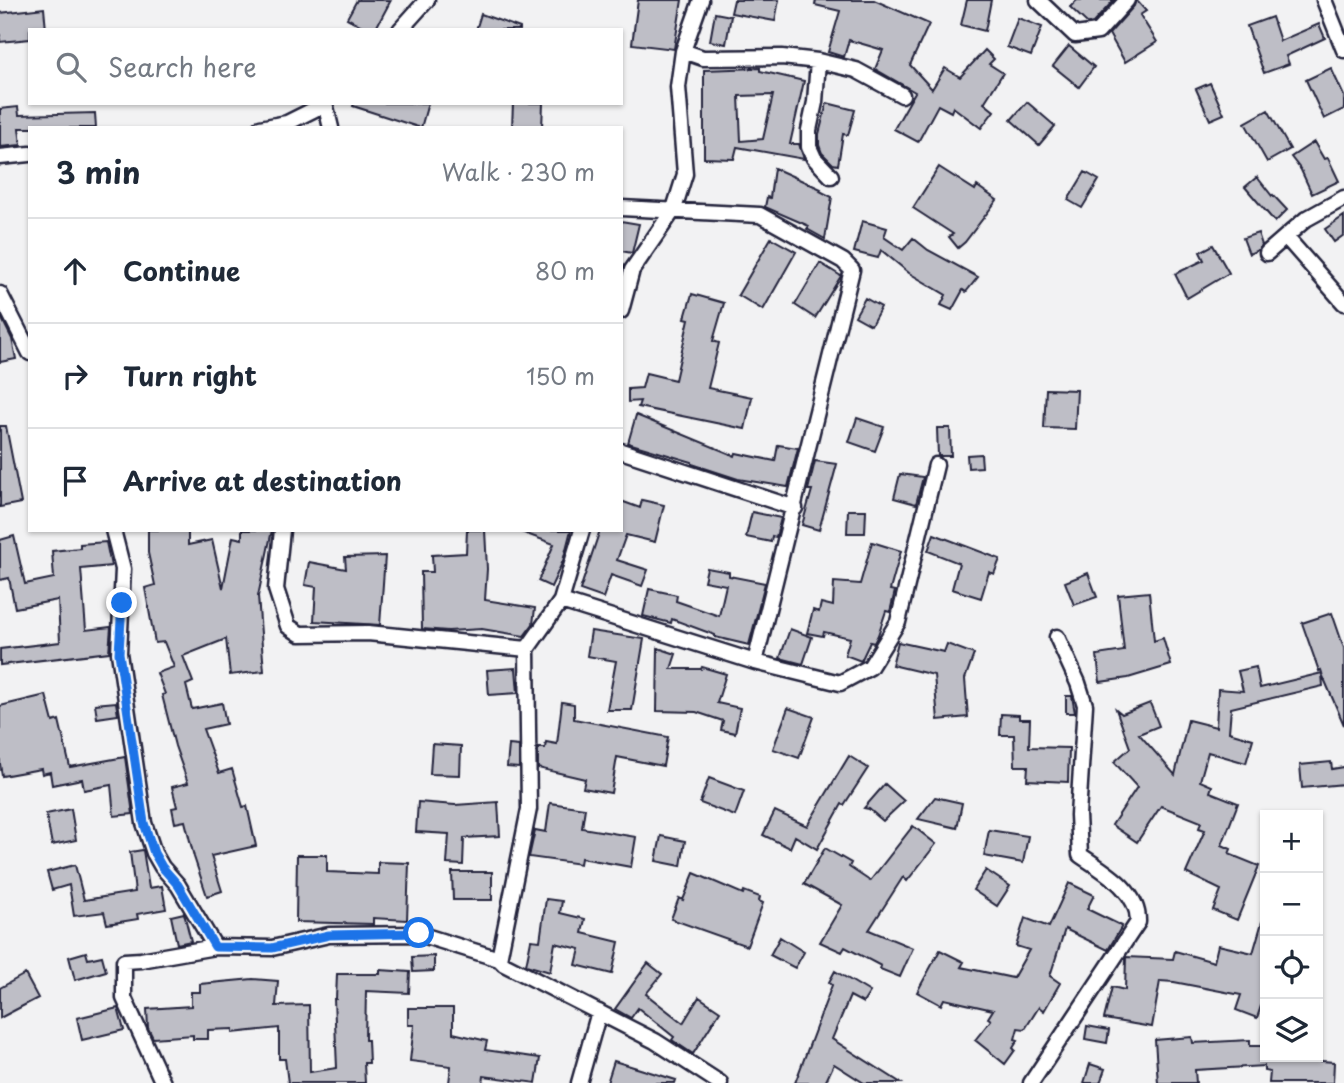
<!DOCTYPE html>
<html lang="en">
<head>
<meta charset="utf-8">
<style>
  :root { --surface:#fff; --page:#f2f2f3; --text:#1f2937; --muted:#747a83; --line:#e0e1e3 }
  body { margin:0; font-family:"Playpen Sans",sans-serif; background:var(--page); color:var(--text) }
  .controls { position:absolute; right:21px; bottom:21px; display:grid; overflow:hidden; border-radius:0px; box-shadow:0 2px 5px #0004 }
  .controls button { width:63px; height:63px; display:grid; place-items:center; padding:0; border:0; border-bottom:2px solid var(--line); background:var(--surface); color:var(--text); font:35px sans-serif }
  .stop { position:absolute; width:21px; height:21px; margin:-16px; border:5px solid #1a73e8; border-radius:50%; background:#fff }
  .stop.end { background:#1a73e8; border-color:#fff; box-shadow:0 2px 7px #0008 }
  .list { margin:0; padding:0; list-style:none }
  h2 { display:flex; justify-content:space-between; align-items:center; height:91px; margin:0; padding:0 28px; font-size:30px }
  h2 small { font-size:23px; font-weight:400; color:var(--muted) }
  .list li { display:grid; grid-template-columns:46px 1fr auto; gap:21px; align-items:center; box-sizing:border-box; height:105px; padding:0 28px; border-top:2px solid var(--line) }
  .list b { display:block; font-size:26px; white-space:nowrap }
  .list em { font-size:23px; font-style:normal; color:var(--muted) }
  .icon { flex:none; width:38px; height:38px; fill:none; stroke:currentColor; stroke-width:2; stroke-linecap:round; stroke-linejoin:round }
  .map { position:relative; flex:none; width:1344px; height:1083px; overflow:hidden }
  .search { position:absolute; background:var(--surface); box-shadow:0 2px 5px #0004; left:28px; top:28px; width:595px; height:77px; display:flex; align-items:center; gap:18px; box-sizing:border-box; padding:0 24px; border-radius:0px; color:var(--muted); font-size:26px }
  .panel { position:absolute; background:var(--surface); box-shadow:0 2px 5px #0004; left:28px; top:126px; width:595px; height:406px; border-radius:0px }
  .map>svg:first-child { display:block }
  .building { fill:#bebec6; stroke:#22223b; stroke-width:2; fill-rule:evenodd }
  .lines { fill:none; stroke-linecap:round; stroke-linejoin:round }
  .minor-casing { stroke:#22223b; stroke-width:19 }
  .minor { stroke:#fff; stroke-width:14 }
  .route { stroke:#1a73e8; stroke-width:9 }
</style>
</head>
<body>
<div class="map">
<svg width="1344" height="1083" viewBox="0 0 1344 1083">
  <rect width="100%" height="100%" fill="#f2f2f3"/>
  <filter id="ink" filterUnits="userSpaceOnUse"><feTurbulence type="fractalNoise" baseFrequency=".0143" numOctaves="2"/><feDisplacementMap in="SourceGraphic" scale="14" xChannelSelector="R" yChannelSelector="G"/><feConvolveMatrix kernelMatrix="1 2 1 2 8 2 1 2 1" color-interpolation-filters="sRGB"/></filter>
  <g filter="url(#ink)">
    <!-- building -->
    <path class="building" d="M357 0H391L375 30H369L347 18Z
      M638 0H682L674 49 632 44Z
      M734 0H779L775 21 731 13Z
      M816 0H874L929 24 910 65 932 89 945 68 960 77 985 50 994 59 989 64 1003 73 984 103 994 111 981 128 953 107 951 112 938 105 918 142 894 129 915 92 875 69 883 50 849 40 844 57 828 52 840 11 815 5Z
      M967 0H991L985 31 961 25Z
      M1077 0H1114L1093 23 1088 24 1070 7Z
      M1136 0 1146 11 1140 15 1157 42 1125 62 1109 34 1134 6Z
      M44 8 46 30H30V39L0 42V13Z
      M715 13 731 16 726 44 710 41Z
      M481 14 520 28V30H476Z
      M1272 17 1280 41 1319 24 1325 38 1286 56 1289 64 1264 73 1247 26Z
      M1018 18 1042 27 1031 56 1007 47Z
      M1069 46 1094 67 1079 87 1053 66Z
      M760 68V71L804 81 790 144H799L804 159 737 147 734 159 704 158V70ZM773 95 763 139 741 141 739 96Z
      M1331 68 1344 96V109L1324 119 1306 80Z
      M1210 83 1224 114 1210 120 1196 89Z
      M1027 102 1055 126 1039 145 1011 120Z
      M354 103H428L421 128 353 106Z
      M513 103H543L542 128H512Z
      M827 103 855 110 848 135 843 134 838 165 833 164 822 153 819 145V134Z
      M18 107 19 115 95 113 96 128H19L21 145 0 147V109Z
      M1268 110 1290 149 1267 162 1245 123Z
      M1314 142 1324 159 1328 158 1339 181 1312 194 1301 170 1291 157Z
      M939 167 975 190 977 186 997 200 965 242 958 248 949 237 953 234 913 208Z
      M774 168 821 189 820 191 832 197 825 239 807 229 809 226 765 207 767 197 770 198Z
      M1085 172 1099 180 1082 208 1068 200Z
      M1257 177 1272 196 1273 195 1287 210 1275 222 1245 187Z
      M1344 216V235L1334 242 1325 229Z
      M621 221 639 224 632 253 621 251Z
      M862 221 887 228 884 237 903 250 913 238 928 250 978 277 966 292 963 290 952 310 941 305 946 295 909 273 881 250 878 258 854 252Z
      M1258 233 1262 245 1258 250 1249 254 1243 238Z
      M771 238 796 252 763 310 738 295Z
      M1213 245 1229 273 1187 298 1175 274 1204 260 1200 252Z
      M820 263 841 276 815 318 795 305Z
      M692 294 724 303 713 341 719 343 708 388 752 397 745 429 638 407 640 401 628 402V389L642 388 646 373 675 380 689 319 685 318Z
      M865 298 881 307 871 325 855 316Z
      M0 315 12 339 16 359 0 362Z
      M1046 389 1077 390 1075 429 1044 428Z
      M636 415 735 456 736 453 775 461 778 445 798 448 788 487 738 479 692 464V462L628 443Z
      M857 418 884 427 875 451 849 442Z
      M0 426H6L21 503 0 507Z
      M937 428H950L951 456H938Z
      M981 454 982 467 968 468 967 455Z
      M815 461 837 464 819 530 802 525 812 490H808Z
      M900 474 923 477 916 504 894 498Z
      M642 500 664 505 655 542 626 535 617 560 648 570 642 586 611 575 603 598 580 590 600 530H621V501L640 508Z
      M848 510H866L865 533H847Z
      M752 512 781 518 776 537 772 536 771 542 746 537Z
      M148 530H188V545L212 540 223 588 233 537 242 539V530H272L258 596 264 671 230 675 226 639 183 656 193 682 186 685 192 709 222 703 226 724 203 729 219 773 232 769 243 807 247 806 256 846 211 856 222 891 207 896 194 857 185 821 175 823 172 808 177 807 172 787 188 783 175 746 162 695 165 694 157 673 174 667 164 642 155 643 145 588 155 585 148 553Z
      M467 530H485L487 569 485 600 535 608 533 624 524 636 482 629 448 631 422 629 421 572H433L432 555 466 553Z
      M522 530H571L563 561 551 587 538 581 554 544 521 532Z
      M934 534 1000 559 994 574 989 572 981 598 952 589 959 563 928 551Z
      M14 536 25 584 54 578 52 551 80 548V544L106 542 111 566 81 569 86 630 111 627 109 652 0 665V649L60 642 58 600 15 608 9 578 0 580V540Z
      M872 542 901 551 890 590 895 591 890 612 886 611 878 635 874 643 870 642 861 661 845 655 850 638 824 632 823 636 807 633 813 610 819 612 821 603 833 606 834 582 860 584Z
      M385 556 380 625 314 621 316 587 305 585 309 562 346 569 345 557Z
      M707 568 729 572V576L765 583 749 645 715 637V635L672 619 671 623 643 616 649 589 677 595 676 601 719 616 726 585 704 581Z
      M1088 573 1097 597 1074 605 1065 582Z
      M1149 592 1154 641 1163 638 1171 665 1128 678 1100 682 1097 655 1124 651 1118 595Z
      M1332 613 1344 648V725L1322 674 1323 686 1231 708 1229 732 1253 739 1246 763 1208 752 1200 781 1212 786 1210 792 1238 803 1222 845 1231 849 1229 854 1259 866 1237 920 1213 910 1221 890 1186 873 1205 830 1199 828 1201 822 1161 806 1137 842 1112 825 1137 787 1114 762 1130 748 1116 709 1122 714 1150 703 1159 726 1139 734 1175 775 1188 720 1216 727 1218 689 1243 691 1238 671 1256 667 1260 688 1322 673 1321 670 1319 671 1302 623Z
      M790 629 812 637 803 664 780 658Z
      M591 631 644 639 632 710H607L616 661 587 656Z
      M898 642 944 652 947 644 974 654 965 679 968 717 938 720 934 675 892 665Z
      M658 648 676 654 671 669H701L702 667 726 674 717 703 740 708 735 733 721 730 723 721 696 712 657 711Z
      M516 668 518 693 489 695 487 670Z
      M46 695 53 722 59 720 70 767 125 757 133 814 114 816 111 785 84 790 82 779 52 785 50 772 42 774 41 769 2 776 0 764V706Z
      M1066 696H1072L1075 713H1066Z
      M116 702 118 715 97 718 95 704Z
      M562 702 574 704V719L668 737 663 766 617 757 611 793 583 788 585 779 538 768V748H545L546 742 557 744Z
      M788 708 814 717 799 758 773 749Z
      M1001 714 1019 715V719H1030L1029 747 1069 748 1068 782 1027 780 1028 766H1015L1014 735H1000Z
      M432 744 461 746 460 775 430 774Z
      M509 745 519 746V768L507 767Z
      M849 756 868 768 844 805 842 804 817 849 795 836 790 848 763 835 775 811 807 826Z
      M1331 762 1332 769 1344 767V784L1302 788 1300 765Z
      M709 778 744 791 735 816 700 803Z
      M885 784 904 801 883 821 869 809 864 808Z
      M935 797 962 803 957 828 918 819Z
      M418 802 455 805 498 802 500 836 464 838 463 865 447 864 449 834 416 832Z
      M550 803 585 808 582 828 636 837 631 867 581 858 580 864 529 857 535 830 546 832Z
      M71 809 76 840 52 845 46 814Z
      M913 826 936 844 907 881 903 877 869 930 913 948 900 977 880 969 881 966 845 947 842 952 820 942 842 905 804 884 825 848 851 863 849 867 870 881Z
      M989 830 1028 836 1023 863 984 856Z
      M661 836 685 841 681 866 656 861Z
      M143 850 149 888 162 886 166 909 137 914 138 919 107 924 104 912 74 916 69 885 52 890 47 872 75 865 84 900 135 892 130 852Z
      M297 855H327V872L378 874V862L409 863 407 920 373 918V924L296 922Z
      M986 870 1010 886 997 906 973 890Z
      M452 872H492V900H453Z
      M694 873 743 894 744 891 760 897 759 901 763 903 747 946 671 919 679 898 683 900Z
      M1069 883 1094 895 1087 909 1122 926 1108 950 1065 929 1050 976 1060 983 1044 1011 1039 1007 1025 1029 1018 1028 1015 1039 1018 1040 1013 1048 1015 1050 1005 1064 975 1040 991 1020 988 1018 993 1010 944 999 941 1005 917 992 940 950 964 962 961 967 1013 978 1029 950 1016 946 1025 918 1049 927Z
      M546 899 562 901 560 913 585 919 582 933 619 942 612 974 576 965 580 949 555 943 550 972 526 965 531 940 540 941Z
      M184 913 191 941 177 944 171 916Z
      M1262 922 1265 923V994L1257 1018 1236 1010 1241 995 1174 982 1160 981 1152 1027 1104 1019 1112 987 1125 990 1126 957 1173 959 1175 951 1214 962 1218 945 1253 953Z
      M780 937 804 952 795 968 770 955Z
      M86 952 88 959 102 956 106 971 75 980 69 957Z
      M434 956V971L413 972 412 957Z
      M648 963 662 974 646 994 683 1023 699 997 720 1011 693 1054 672 1040 674 1037 638 1008 631 1018 615 1009Z
      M380 970 410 972 409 993 366 991 365 1040H368L369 1063H364L365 1083H288L285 1059H279V1028L233 1033V1029L208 1030V1039H193V1035L153 1038 148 1028 147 1009 191 1006V992H200V984L253 979 278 981 276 1006 309 1005 310 1072 337 1068 334 999H336L337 974H380Z
      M835 971 870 992 863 1003 850 996 832 1039 901 1083H864L834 1064 825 1083H795L832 985 829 982Z
      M25 974 38 998 0 1018V988Z
      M118 1008 124 1030 82 1040 77 1018Z
      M408 1008H453V1033L487 1041 485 1050 540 1058 536 1083 484 1076 483 1083H449L451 1066 410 1061 414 1025H408Z
      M1087 1026 1109 1030 1107 1043 1085 1039Z
      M1192 1037 1193 1043 1250 1040V1046H1265V1057H1295V1059L1334 1062 1333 1083H1269L1270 1072 1264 1071V1066L1195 1070 1196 1083H1158L1155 1040Z
      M614 1061 676 1080 675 1083H607Z
      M1090 1064 1105 1069 1100 1083H1084Z"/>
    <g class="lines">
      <!-- minor casing -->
      <g class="minor-casing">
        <path id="minor" d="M1038 0 1075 35 1098 32 1127 0
          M1324 0 1344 50
          M400 30 427 0
          M683 51 703 58 782 57 818 61 856 70 902 95
          M818 61 815 102 809 130V147L814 158 831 176
          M325 103 331 128
          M260 128 287 123 325 104
          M0 157 30 154
          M621 208 760 215 843 261 852 270 755 662
          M1286 237 1344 303
          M1267 253 1306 219 1344 198
          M0 294 30 353
          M621 311 632 270 674 209 685 174 678 87 683 51 701 0
          M621 451 795 508
          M113 530 123 569 119 653 144 823 154 853 162 867 178 885 215 947
          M282 530 276 589 288 626 300 634 368 633 527 649
          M561 601 755 662 840 683 870 667 898 622 936 465
          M499 959 529 809 527 649 561 601 582 530
          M163 1083 124 998V961L141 960 215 947 272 948 329 935 419 934 499 959 504 964 655 1041 720 1083
          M579 1083 599 1012
          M1031 1083 1138 922C1139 890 1103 871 1080 855L1078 815 1085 705 1078 683 1057 637"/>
      </g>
      <!-- minor -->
      <use href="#minor" class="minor"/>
    </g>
  </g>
  <g class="lines" filter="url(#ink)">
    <!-- route -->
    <path class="route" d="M122 603 119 653 144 823 154 853 162 867 178 885 215 947 272 948 329 935 419 933"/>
  </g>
</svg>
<div class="controls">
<button>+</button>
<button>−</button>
<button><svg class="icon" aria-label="locate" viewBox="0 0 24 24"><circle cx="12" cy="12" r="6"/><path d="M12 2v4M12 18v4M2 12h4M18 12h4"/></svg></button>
<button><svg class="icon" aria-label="layers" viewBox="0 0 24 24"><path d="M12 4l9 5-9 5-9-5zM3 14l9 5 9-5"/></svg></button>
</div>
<div class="stop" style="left:419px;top:933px"></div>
<div class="stop end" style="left:122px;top:603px"></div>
<div class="search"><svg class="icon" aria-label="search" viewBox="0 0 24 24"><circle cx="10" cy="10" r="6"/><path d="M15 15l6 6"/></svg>Search here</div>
<section class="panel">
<h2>3 min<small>Walk · 230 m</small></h2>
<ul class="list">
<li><svg class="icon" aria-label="ahead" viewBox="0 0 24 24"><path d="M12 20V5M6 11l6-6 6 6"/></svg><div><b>Continue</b></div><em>80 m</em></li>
<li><svg class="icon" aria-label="right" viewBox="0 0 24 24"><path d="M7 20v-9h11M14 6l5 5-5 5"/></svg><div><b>Turn right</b></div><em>150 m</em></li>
<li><svg class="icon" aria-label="arrive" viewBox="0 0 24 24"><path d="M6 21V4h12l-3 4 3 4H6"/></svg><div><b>Arrive at destination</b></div></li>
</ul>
</section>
</div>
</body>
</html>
